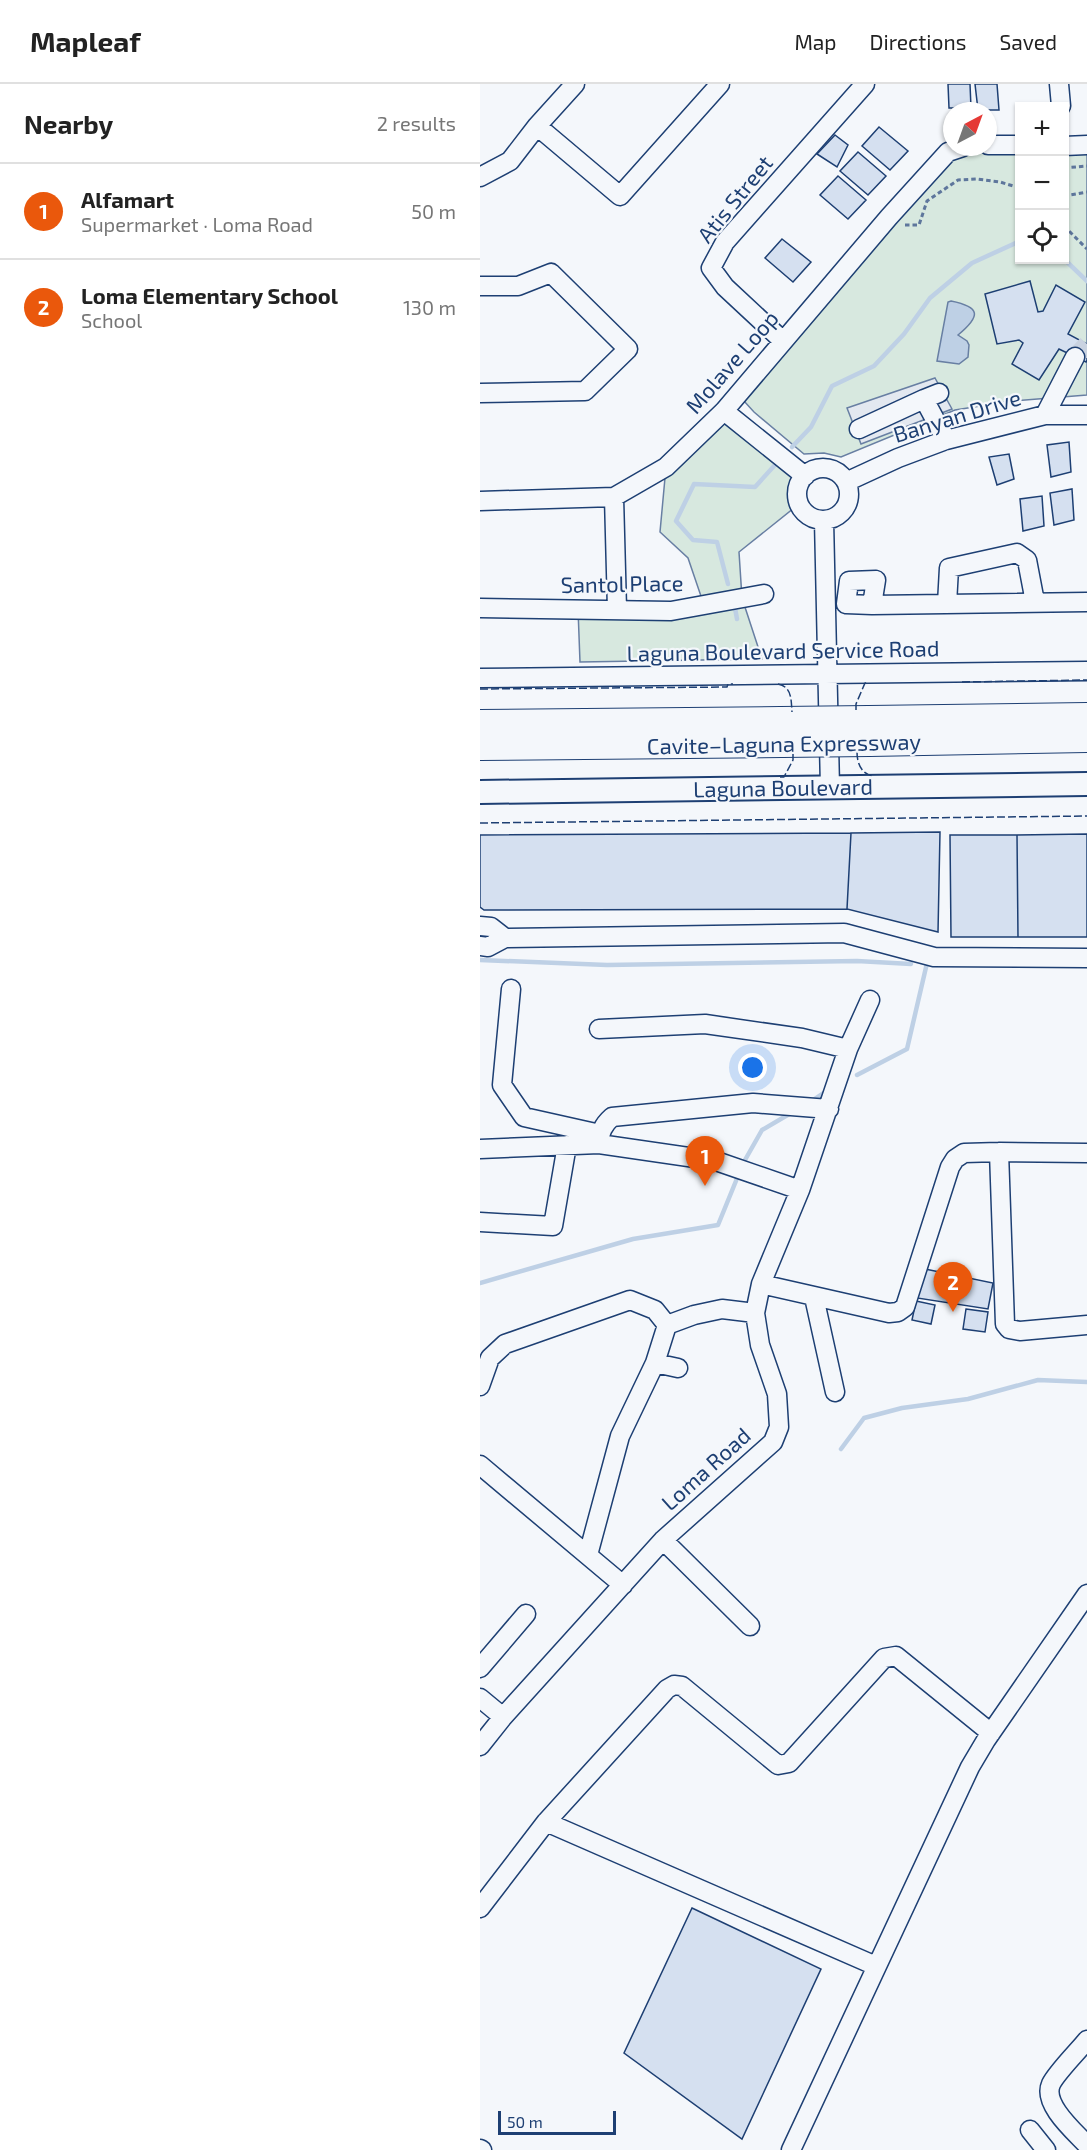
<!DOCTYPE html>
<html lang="en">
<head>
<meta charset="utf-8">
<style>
  :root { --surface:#fff; --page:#f2f2f2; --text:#222; --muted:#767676; --line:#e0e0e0; --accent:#ea580c }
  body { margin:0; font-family:"Exo 2",sans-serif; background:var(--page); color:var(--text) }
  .controls { position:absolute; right:18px; top:18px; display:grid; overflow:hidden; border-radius:0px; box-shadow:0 2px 4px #0004 }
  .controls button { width:54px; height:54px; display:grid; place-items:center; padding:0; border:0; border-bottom:2px solid var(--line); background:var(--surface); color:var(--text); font:30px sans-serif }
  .compass { position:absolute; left:463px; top:18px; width:54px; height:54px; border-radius:50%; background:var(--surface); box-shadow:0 2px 4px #0004; rotate:41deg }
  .scale { position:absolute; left:18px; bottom:15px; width:118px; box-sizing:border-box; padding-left:6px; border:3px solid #1d3f73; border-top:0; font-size:16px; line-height:21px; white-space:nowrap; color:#1d3f73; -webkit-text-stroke:4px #f4f7fb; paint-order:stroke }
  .you { position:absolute; left:273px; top:984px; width:21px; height:21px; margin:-15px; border:4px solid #fff; border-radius:50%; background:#1a73e8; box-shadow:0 0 0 9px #1a73e833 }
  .badge { display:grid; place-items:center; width:39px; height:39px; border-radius:50%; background:var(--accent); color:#fff; font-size:20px; font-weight:700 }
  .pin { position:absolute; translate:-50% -50px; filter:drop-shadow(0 2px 3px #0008) }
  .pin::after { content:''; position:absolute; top:32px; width:21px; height:18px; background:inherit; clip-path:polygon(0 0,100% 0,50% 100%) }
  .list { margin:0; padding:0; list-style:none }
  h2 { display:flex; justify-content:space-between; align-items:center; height:78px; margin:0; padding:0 24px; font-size:26px }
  h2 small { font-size:20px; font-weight:400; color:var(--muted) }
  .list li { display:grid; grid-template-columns:39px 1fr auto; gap:18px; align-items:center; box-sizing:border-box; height:96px; padding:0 24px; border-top:2px solid var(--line) }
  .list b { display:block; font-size:22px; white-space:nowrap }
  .list p { margin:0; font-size:20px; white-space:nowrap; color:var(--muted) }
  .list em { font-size:20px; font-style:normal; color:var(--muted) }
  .icon { flex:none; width:33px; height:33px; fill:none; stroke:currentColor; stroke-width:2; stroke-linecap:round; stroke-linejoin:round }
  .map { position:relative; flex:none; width:607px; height:2066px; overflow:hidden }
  header { display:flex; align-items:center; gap:36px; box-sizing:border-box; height:84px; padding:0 30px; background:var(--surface); border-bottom:2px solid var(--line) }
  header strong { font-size:28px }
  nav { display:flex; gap:33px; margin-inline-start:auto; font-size:21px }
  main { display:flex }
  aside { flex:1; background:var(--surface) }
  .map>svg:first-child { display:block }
  .green { fill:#d7e8df; stroke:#687fa3; stroke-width:1.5 }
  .parking { fill:#e3e8f0; stroke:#687fa3; stroke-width:1.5 }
  .water { fill:#bed0e5; stroke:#687fa3; stroke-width:1.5 }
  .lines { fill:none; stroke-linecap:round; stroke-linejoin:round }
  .stream { stroke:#bed0e5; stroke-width:4.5 }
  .building { fill:#d5e0f0; stroke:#1d3f73; stroke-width:1.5 }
  .minor-tunnel { stroke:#c9d2e0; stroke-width:18; stroke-dasharray:18 9; stroke-linecap:butt }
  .minor-casing { stroke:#1d3f73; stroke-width:21 }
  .major-casing { stroke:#1d3f73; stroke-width:26 }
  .highway-casing { stroke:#1d3f73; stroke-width:28 }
  .path { stroke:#5e769c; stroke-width:3; stroke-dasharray:4.5 3; stroke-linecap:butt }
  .minor { stroke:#f4f7fb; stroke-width:18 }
  .major { stroke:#f4f7fb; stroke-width:22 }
  .highway { stroke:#f4f7fb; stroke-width:26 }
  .highway-bridge-casing { stroke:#1d3f73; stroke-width:28; stroke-linecap:butt }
  .highway-bridge { stroke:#f4f7fb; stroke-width:26 }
  .fence { stroke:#1d3f73; stroke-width:1.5; stroke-dasharray:8 3; stroke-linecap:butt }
  .labels { text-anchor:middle; stroke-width:4.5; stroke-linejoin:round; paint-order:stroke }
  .street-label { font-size:22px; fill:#1d3f73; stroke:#f4f7fb }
</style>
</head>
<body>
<header>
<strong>Mapleaf</strong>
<nav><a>Map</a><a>Directions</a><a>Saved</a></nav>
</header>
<main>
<aside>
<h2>Nearby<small>2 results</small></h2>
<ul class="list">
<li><span class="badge">1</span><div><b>Alfamart</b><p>Supermarket · Loma Road</p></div><em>50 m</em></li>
<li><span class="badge">2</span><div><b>Loma Elementary School</b><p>School</p></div><em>130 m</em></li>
</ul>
</aside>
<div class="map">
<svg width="607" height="2066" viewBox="0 0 607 2066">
  <rect width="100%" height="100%" fill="#f4f7fb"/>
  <!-- green -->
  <path class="green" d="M491 64H539L540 176H584L585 64H607V311L532 317 475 326 361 373 344 369 324 370 274 328 264 317 267 305 470 72Z
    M244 327 322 396 318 405 319 420 259 468 262 514 282 575 100 578 98 525 224 521 208 474 180 448 186 383Z"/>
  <!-- parking -->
  <path class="parking" d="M455 294 472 325 381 360 367 324Z"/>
  <!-- water -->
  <path class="water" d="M471 217C501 223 501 232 478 251L487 257 489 261 488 273 479 280 457 277 468 218Z"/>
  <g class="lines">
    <!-- stream -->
    <path class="stream" d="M584 175 607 197
      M312 363 331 343 352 302 394 282 424 250 450 214 492 179 540 157
      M248 500 237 458 213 456 196 437 214 400 275 403 294 382
      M255 524 257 535
      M0 876 127 881 377 877 431 880
      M377 991 427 965 447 879
      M330 1018 348 1006
      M265 1076 282 1046 311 1029
      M0 1199 153 1155 238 1141 258 1092
      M361 1365 384 1334 422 1324 488 1315 558 1296 607 1298"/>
  </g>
  <!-- building -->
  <path class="building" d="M468 0H490L491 24H469Z
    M495 0H517L519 26H498Z
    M399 43 428 67 410 86 382 62Z
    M355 51 368 61 357 83 337 70Z
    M378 68 406 92 388 111 360 87Z
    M358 92 386 116 368 135 340 111Z
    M302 155 331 178 313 198 285 174Z
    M550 197 558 228 563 227 576 201 605 218 588 250 607 260V276L606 278 579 265 559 296 532 280 543 259 539 256 517 260 505 210Z
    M589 358 591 388 571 393 567 361Z
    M529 370 534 395 517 401 509 373Z
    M592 405 594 436 574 441 570 409Z
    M562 412 564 442 543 447 540 415Z
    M460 748 458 848 367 825 371 749Z
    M371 749 367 825 4 826 0 823V751Z
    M607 750V853H538L537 751Z
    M470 751H537L538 853H471Z
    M445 1185 513 1199 508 1225 437 1214Z
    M436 1217 455 1221 451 1240 432 1236Z
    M486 1225 508 1228 505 1248 483 1245Z
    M212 1824 341 1885 262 2055 144 1969Z"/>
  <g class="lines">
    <!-- minor-tunnel -->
    <path class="minor-tunnel" d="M595 273 607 260"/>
    <!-- minor casing -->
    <g class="minor-casing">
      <path id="minor" d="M579 0 581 22
        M57 42 140 112 240 0
        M508 61H540
        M584 62 607 61
        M0 93 30 77 57 42 95 0
        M0 202H38L71 189 148 265 105 307 0 309
        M303 257 245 203 231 184 245 158 385 0
        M459 309 444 315 466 356
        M244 327 325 392
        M565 331 595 273
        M379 345 444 315
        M317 410a26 26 0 1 1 52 0a26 26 0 1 1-52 0Z
        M366 398 418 374 466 356 565 331H607
        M134 413 137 525
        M0 417 134 413 186 383 244 327 409 133 468 68 483 63
        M344 436 350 704
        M467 520 469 484 537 469 547 476 555 518
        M392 521 396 496 369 497 366 520 392 521 607 518
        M0 524 191 527 284 510
        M0 594 607 587
        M0 842 11 843 25 854
        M0 862 8 863 25 854 364 849 454 873 607 874
        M31 905 22 1001 44 1033 120 1050
        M119 945 225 940 322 954 368 965
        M119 1060C120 1048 123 1041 132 1033L273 1019 349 1025
        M0 1065 119 1060 236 1077 320 1106
        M519 1068 525 1240 529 1245 540 1247 607 1241
        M0 1138 73 1142 87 1061
        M281 1200 409 1229 418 1228 425 1223 470 1083 475 1075 484 1069 519 1068 607 1069
        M334 1213 355 1308
        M187 1241 214 1231 242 1225 275 1229
        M175 1279 198 1284
        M0 1302 10 1274 25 1260 150 1216 175 1226 187 1241 175 1279 140 1352 108 1471
        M0 1381 143 1501
        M183 1456 270 1542
        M0 1584 46 1530
        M0 1614 23 1633
        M0 1662 23 1633 183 1456 293 1358 299 1343 297 1310 280 1261 275 1229 281 1200 320 1106 368 965 390 916
        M66 1738 396 1882
        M0 1824 66 1738 187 1605 194 1601 202 1602 298 1681 309 1679 404 1574 416 1572 511 1649
        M607 1956C599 1966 576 1989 571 2000 562 2020 595 2048 607 2061
        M550 2046 566 2066
        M0 2065 2 2066
        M311 2066 490 1683 506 1656 607 1510"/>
    </g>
    <!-- major casing -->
    <g class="major-casing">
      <path id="major" d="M0 708 607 700"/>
    </g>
    <!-- highway casing -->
    <g class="highway-casing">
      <path id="highway" d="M389 635 607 632
        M0 639 301 636
        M389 659 607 655
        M0 663 302 660"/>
    </g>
    <!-- path -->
    <path class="path" d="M584 84 607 82
      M584 112 607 108
      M425 141H439L447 117 478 96 497 95 520 98 540 104
      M584 142 607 165"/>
    <!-- minor -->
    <use href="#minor" class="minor"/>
    <!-- major -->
    <use href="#major" class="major"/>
    <!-- highway -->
    <use href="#highway" class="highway"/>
    <!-- highway-bridge casing -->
    <g class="highway-bridge-casing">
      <path id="highway-bridge" d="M301 636 389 635
        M302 660 389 659"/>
    </g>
    <!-- highway-bridge -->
    <use href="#highway-bridge" class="highway-bridge"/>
    <!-- fence -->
    <path class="fence" d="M482 598 607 596
      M298 600C312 603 311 615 312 628
      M0 605 247 603 248 600H253
      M376 626V620L385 599H389
      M377 668C377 680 382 691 394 692
      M300 693H304L313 676V667
      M0 739 607 732"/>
  </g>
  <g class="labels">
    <!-- street labels -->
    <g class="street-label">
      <text transform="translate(255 115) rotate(-51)" y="8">Atis Street</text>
      <text transform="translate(252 278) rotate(-49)" y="8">Molave Loop</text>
      <text transform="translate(477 332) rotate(-17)" y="8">Banyan Drive</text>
      <text transform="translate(142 500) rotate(-1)" y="8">Santol Place</text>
      <text transform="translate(303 567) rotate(-1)" y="8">Laguna Boulevard Service Road</text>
      <text transform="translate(304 660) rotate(-1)" y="8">Cavite–Laguna Expressway</text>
      <text transform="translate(303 704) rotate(-1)" y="8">Laguna Boulevard</text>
      <text transform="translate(226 1385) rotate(-42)" y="8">Loma Road</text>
    </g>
  </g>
</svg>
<div class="controls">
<button>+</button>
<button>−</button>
<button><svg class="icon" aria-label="locate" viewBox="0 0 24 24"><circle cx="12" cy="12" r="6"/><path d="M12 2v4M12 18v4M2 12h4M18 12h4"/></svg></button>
</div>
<svg class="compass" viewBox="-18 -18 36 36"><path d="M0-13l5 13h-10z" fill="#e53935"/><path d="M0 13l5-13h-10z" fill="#767676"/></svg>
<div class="scale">50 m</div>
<div class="you"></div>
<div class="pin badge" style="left:225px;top:1102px">1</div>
<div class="pin badge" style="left:473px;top:1228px">2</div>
</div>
</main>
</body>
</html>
